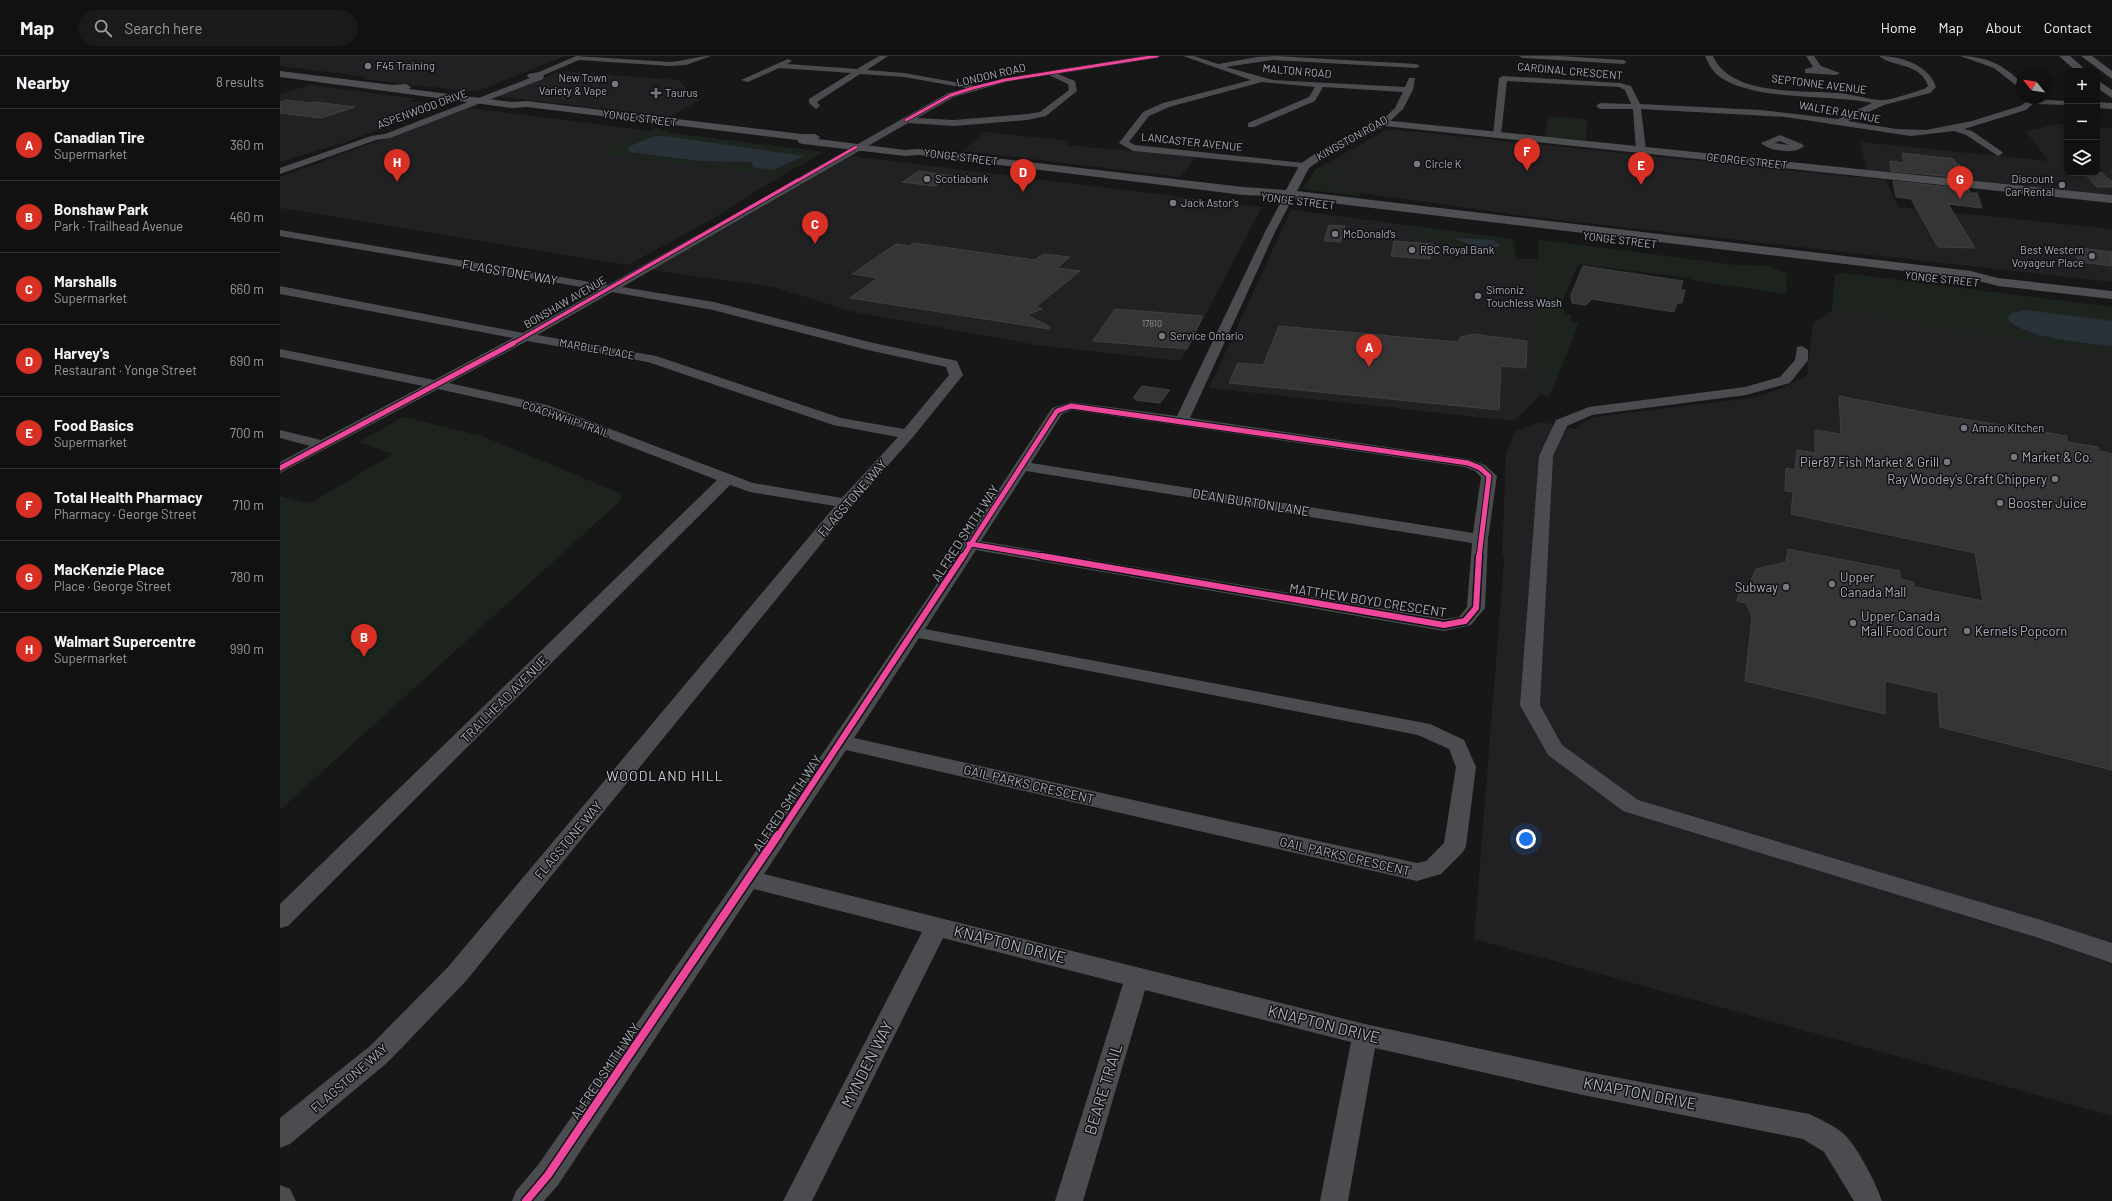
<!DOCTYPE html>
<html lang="en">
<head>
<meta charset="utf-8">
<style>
  :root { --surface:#111; --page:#1a1a1a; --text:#f1f3f6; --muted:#9c9d9f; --line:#303131; --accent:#d93025 }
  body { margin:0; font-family:Barlow,sans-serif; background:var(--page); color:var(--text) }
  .controls { position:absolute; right:12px; top:12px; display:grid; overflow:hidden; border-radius:8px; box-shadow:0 2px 10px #0003 }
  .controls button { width:36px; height:36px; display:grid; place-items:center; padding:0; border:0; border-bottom:1px solid var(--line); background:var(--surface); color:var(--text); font:20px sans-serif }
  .compass { position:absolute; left:1736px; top:12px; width:36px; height:36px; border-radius:50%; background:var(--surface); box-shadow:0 2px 10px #0003; rotate:300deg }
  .you { position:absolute; left:1246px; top:783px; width:14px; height:14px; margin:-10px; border:3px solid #fff; border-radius:50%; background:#1a73e8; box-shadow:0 0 0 6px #1a73e833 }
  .badge { display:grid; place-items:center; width:26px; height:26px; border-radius:50%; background:var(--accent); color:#fff; font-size:13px; font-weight:700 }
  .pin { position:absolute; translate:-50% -33px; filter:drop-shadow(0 1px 2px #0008) }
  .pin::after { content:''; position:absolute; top:21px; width:14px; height:12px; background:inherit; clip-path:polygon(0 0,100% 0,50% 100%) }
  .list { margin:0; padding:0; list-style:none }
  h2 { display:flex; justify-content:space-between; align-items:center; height:52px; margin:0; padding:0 16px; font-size:17px }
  h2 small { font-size:13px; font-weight:400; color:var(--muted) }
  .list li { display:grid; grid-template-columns:26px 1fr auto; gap:12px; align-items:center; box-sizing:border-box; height:72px; padding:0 16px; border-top:1px solid var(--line) }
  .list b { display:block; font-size:15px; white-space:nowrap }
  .list p { margin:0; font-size:13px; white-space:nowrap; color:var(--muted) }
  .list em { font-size:13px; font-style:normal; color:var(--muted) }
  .icon { flex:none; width:22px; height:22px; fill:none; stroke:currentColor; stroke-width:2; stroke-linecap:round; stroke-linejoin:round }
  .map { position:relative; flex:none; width:1832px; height:1145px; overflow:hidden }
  header { display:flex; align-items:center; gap:24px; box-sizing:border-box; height:56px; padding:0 20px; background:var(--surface); border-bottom:1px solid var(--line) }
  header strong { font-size:19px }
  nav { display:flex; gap:22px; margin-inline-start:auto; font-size:14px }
  .search { width:280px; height:36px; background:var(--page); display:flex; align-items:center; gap:10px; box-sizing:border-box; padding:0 14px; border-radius:22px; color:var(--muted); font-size:15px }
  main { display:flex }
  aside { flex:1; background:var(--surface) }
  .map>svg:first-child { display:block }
  .built { fill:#212123 }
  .green { fill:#1d241e }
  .water { fill:#2a3239 }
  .building { fill:#353536; stroke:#3f4043 }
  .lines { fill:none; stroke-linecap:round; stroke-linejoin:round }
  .minor { fill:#4b4c50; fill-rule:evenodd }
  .major { fill:#4d4f52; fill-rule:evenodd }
  .cycleway-far4-casing { stroke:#111113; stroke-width:4 }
  .cycleway-far3-casing { stroke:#111113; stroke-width:5 }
  .cycleway-far2-casing { stroke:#111113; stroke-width:7 }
  .cycleway-far1-casing { stroke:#111113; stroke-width:9 }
  .cycleway-casing { stroke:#111113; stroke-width:11 }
  .cycleway-far4 { stroke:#ed469a; stroke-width:3 }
  .cycleway-far3 { stroke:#ed469a; stroke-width:3.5 }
  .cycleway-far2 { stroke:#ed469a; stroke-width:5 }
  .cycleway-far1 { stroke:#ed469a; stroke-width:6 }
  .cycleway { stroke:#ed469a; stroke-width:8 }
  .poi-dot { fill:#757880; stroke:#111113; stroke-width:1.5 }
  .labels { text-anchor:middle; stroke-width:3; stroke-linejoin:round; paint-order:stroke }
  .far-number-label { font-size:9px; fill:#8b8f98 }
  .far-poi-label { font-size:11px; fill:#a8adb8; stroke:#111113; text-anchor:start }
  .far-street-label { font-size:11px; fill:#a8adb8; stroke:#111113 }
  .street-label { font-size:13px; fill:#a8adb8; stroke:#111113 }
  .poi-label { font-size:13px; fill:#a8adb8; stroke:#111113; text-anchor:start }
  .neighbourhood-label { font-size:14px; letter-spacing:1px; fill:#c9ccd4; stroke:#111113 }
  .near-street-label { font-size:16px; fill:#a8adb8; stroke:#111113 }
</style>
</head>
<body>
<header>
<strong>Map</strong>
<div class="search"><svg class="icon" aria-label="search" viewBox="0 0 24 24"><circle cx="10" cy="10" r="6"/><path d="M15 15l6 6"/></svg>Search here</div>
<nav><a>Home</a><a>Map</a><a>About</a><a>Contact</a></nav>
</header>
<main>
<aside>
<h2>Nearby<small>8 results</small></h2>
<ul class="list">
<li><span class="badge">A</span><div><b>Canadian Tire</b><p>Supermarket</p></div><em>360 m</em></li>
<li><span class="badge">B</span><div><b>Bonshaw Park</b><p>Park · Trailhead Avenue</p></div><em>460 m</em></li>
<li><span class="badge">C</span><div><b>Marshalls</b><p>Supermarket</p></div><em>660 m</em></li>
<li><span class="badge">D</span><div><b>Harvey's</b><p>Restaurant · Yonge Street</p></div><em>690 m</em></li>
<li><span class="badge">E</span><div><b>Food Basics</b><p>Supermarket</p></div><em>700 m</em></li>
<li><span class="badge">F</span><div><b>Total Health Pharmacy</b><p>Pharmacy · George Street</p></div><em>710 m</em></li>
<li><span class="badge">G</span><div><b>MacKenzie Place</b><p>Place · George Street</p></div><em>780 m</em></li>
<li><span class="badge">H</span><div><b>Walmart Supercentre</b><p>Supermarket</p></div><em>990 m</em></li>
</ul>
</aside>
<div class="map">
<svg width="1832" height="1145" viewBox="0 0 1832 1145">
  <rect width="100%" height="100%" fill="#171717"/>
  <!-- built -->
  <path class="built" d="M0 0H285L195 36 84 23 88 21 0 10Z
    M280 15 398 24 419 44 390 61 216 40Z
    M29 29 138 43 127 45 161 50 66 86 0 106V39Z
    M188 52 370 75 319 97 499 121 434 162 348 209 0 152V121Z
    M1776 68 1787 69V117H1817V71L1832 72V139L1587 114 1580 86 1769 105 1746 76Z
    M1108 73 1605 124 1619 151 1832 173V226L1253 161 1088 138 1023 133 1035 114Z
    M704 76 790 85 787 89 916 101 900 121 683 95Z
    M571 100 982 151 901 305 756 289 570 255 494 231 371 214Z
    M1011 154 1135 170 1132 180 1237 203H1259L1261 338 1234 365 929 332Z
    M1561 217 1832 251V1060L1194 883 1224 505 1222 497 1226 398 1235 375 1261 366 1295 373 1303 366 1315 361 1472 342 1503 332 1527 319 1533 266 1543 262 1552 254 1555 219Z"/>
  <!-- green -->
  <path class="green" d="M1269 60 1307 63 1306 84 1265 81Z
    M377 72 392 77 544 96 499 121 318 97Z
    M1035 114H1071L1068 117 1058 116 1050 131 1080 136 1079 140 1023 133Z
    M1135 170 1233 183 1237 203 1163 194 1162 187 1132 180Z
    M1260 184 1456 209 1488 210 1507 217 1506 238 1411 224 1410 222 1298 208 1281 248 1285 257 1292 259 1290 265 1299 267 1269 342 1261 338 1258 186Z
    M1561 217 1832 251V299L1801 295 1800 292 1693 276 1692 279 1644 272 1642 268 1552 254 1555 219Z
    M123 361 202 380 342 438 339 446 0 754V440L29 448 113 398 79 386Z"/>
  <!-- water -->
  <path class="water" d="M375 80H384L524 100 493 114 473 111 472 106 421 105 349 96 348 91Z
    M1173 182 1214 184 1215 187 1221 189C1207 200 1187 187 1173 182Z
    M1746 254 1832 265V290C1804 286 1746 283 1727 263L1731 257Z"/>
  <!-- building -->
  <path class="building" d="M6 44 31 47 35 46 75 51 41 62 0 57V46Z
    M1622 97 1674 103 1676 108H1679L1685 122 1611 115 1610 105 1624 107Z
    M639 115 673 120 655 130 622 126Z
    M1804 117H1822L1832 126V131H1817Z
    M1613 125 1689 133 1690 137H1697L1702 152 1668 148 1695 192 1658 191 1631 143 1616 141Z
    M1049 169 1065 170 1061 186 1044 185Z
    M1114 185 1153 188 1150 203 1111 200Z
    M634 187 755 204 763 198 790 201 777 212 800 215 758 249 754 250 762 253 747 259 770 271 769 273 570 242 598 222 572 218 616 188 629 190Z
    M1792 191 1832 196V210L1799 206Z
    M1303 210 1403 225 1400 234H1405L1402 247H1397L1394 256 1312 243 1306 249 1292 247 1291 239Z
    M835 253 923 260 907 293 813 285Z
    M999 270 1178 286 1181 281 1193 278 1247 285 1246 312 1221 310 1219 354 949 327 958 307 983 309Z
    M862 330 890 334 880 347 855 344 857 342H853Z
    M1559 340 1653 358 1787 380V386L1818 391 1819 395 1832 398V714L1660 671 1658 637 1605 625V658L1465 625 1472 561 1466 547 1457 545 1460 527 1469 529 1476 513 1506 506 1508 493 1620 515V523L1633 526 1634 531 1703 545 1695 497 1511 458 1513 436 1505 435 1506 412 1515 414 1517 394 1535 397V374L1561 378Z"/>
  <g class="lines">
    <!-- minor -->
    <path class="minor" d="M296 0 390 6C404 5 417 0 431 0L406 9 390 10 299 4 264 19 263 23 110 82 96 84 0 118V112L91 80 105 78 250 22 247 20 248 18 259 16Z
      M599 0H608L587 14 624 17 696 30 725 22 863 0H881L877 2 778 18 795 25 797 35 766 60 747 64 674 70 628 67 342 231 434 246 589 286 677 305 683 319 633 381 572 450 186 925 108 1006 10 1088 0 1092V1062L90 990 168 911 555 450 470 436 450 429 8 870 0 872V848L437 424 258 355 158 333 0 417V406L30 390 0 382V374L41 384 143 330 0 301V293L154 324 233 282 0 238V230L243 277 319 234 0 180V174L328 229 668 37 686 32 624 21 580 18 537 46 540 50 536 53 529 47V43L571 17 499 12 468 26 461 24 508 3 512 5 507 8 577 13ZM769 19 788 28 789 34 760 56 747 58 674 64 637 62 674 41 726 26ZM332 236 433 254 588 294 666 311 669 319 624 373 561 362 376 300 257 279ZM247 285 368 306 553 369 618 381 562 442 473 427 267 349 169 327Z
      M903 0H914L938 8 977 1 996 0 1136 8 1140 10 1136 12 992 4 946 11 993 24 1125 31 1129 22H1135L1133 34 1123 53 1106 69 1103 70 1099 67 1115 52 1123 36 1043 31 1035 45 974 71H968V67L1029 41 1035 31 982 26 889 51 869 60 849 86 855 89 1024 107 1029 110 1027 112 853 95 839 87 863 56 883 47 971 24Z
      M1239 0H1280L1343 4 1347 6 1343 8 1243 2Z
      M1425 0H1433C1450 40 1521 34 1558 37 1572 38 1586 43 1600 44 1611 45 1633 36 1644 33L1648 30C1640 6 1614 12 1599 0 1621 0 1649 9 1656 31L1650 37 1604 49 1568 65 1616 73 1646 74 1692 65 1740 50 1751 43 1787 45V49L1753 48 1746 54 1684 73 1692 75 1721 95 1723 97 1718 100 1686 79 1674 75 1631 80 1505 61 1361 53 1366 94 1361 97 1356 94 1353 53H1320L1316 50 1320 47 1351 48 1345 34 1339 31 1227 25 1221 79 1217 82 1213 79 1219 22 1223 20 1340 27 1351 30 1360 48 1481 54 1558 63 1592 47C1549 38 1469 46 1436 18 1431 13 1428 7 1425 0Z
      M1526 0H1534L1541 10 1560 17 1556 19 1525 17V13L1533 11Z
      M1680 0C1706 0 1724 9 1742 27V34L1714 12Z
      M1817 46 1832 47V53L1817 52Z
      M1500 79 1522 88 1524 90C1515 99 1489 95 1481 87ZM1500 85 1509 89 1494 87Z
      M1010 135 1015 138 995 176 910 362 1188 403 1205 409 1217 420 1208 483 1205 552 1191 569 1164 575 696 494 645 573 1150 668 1184 684 1196 711 1186 790 1183 796 1161 818 1137 825 566 694 484 818 1085 968 1303 1015 1529 1058C1540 1063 1555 1070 1564 1078 1578 1092 1596 1127 1602 1145H1574L1544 1096 1523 1083 1303 1039 1095 992 1068 1145H1040L1071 986 865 934 803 1145H775L843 928 663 882 532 1145H503L642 876 474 833 278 1129 264 1145H232L236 1135 258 1109C401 904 544 699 682 490L681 488 686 484 772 352 791 346 897 360 985 176 1005 138ZM792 354 1185 411 1195 415 1201 421 1193 477 751 407 782 358ZM746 415 1192 487 1187 551 1179 561 1164 563 701 485ZM639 582 1138 679 1169 693 1176 711 1164 787 1146 805 1137 807 574 682Z
      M1522 290 1528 294V304L1510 327 1466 339 1312 359 1287 370 1273 400 1260 649 1282 689 1358 744 1761 864 1832 887V907L1759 882 1343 755 1268 699 1240 649 1259 400 1276 364 1309 351 1465 331 1500 321 1515 304 1517 291Z
      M0 1129 10 1133 16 1145H0Z"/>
    <!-- major -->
    <path class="major" d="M1779 0H1790L1807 15H1796Z
      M1801 0H1812L1832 15V23Z
      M0 15 112 29 126 28 131 31 129 33 232 46 247 45 521 78H535L540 81 538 83 625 94 638 93 963 131 1006 134 1020 108 1042 93 1103 64 1832 139V147L1105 70 1050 97 1029 112 1017 135 1691 215 1718 222 1832 235V243L1718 230 1691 223 992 140 963 139 638 99 625 100 523 88 519 87 517 84 247 51 232 52 0 21Z
      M1817 24 1832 34V42L1817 32Z"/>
    <!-- cycleway-far4 casing -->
    <g class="cycleway-far4-casing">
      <path id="cycleway-far4" d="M626 64 671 39 693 32 725 24 877 0
        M517 125 576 91"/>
    </g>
    <!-- cycleway-far3 casing -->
    <g class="cycleway-far3-casing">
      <path id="cycleway-far3" d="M232 288 518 124"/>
    </g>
    <!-- cycleway-far2 casing -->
    <g class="cycleway-far2-casing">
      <path id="cycleway-far2" d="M0 412 234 287
        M689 488H691
        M691 488 768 501
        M691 488 777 355 791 350 1188 407 1200 412 1209 420 1199 501
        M683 501 691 488"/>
    </g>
    <!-- cycleway-far1 casing -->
    <g class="cycleway-far1-casing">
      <path id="cycleway-far1" d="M762 500 1164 569 1185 565 1196 552 1199 500
        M498 780 683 500"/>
    </g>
    <!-- cycleway casing -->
    <g class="cycleway-casing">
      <path id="cycleway" d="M246 1145 268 1119 498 779"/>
    </g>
    <!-- cycleway-far4 -->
    <use href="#cycleway-far4" class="cycleway-far4"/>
    <!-- cycleway-far3 -->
    <use href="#cycleway-far3" class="cycleway-far3"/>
    <!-- cycleway-far2 -->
    <use href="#cycleway-far2" class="cycleway-far2"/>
    <!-- cycleway-far1 -->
    <use href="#cycleway-far1" class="cycleway-far1"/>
    <!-- cycleway -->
    <use href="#cycleway" class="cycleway"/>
  </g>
  <!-- markers -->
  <g class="poi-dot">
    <circle cx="88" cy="10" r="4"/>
    <circle cx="335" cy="28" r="4"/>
    <path d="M374 31h4v4h4v4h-4v4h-4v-4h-4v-4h4z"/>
    <circle cx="1137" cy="108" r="4"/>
    <circle cx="647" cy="123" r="4"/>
    <circle cx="1782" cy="129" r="4"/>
    <circle cx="893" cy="147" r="4"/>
    <circle cx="1055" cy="178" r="4"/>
    <circle cx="1132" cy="194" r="4"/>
    <circle cx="1812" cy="200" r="4"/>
    <circle cx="1198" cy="240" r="4"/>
    <circle cx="882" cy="280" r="4"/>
    <circle cx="1684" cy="372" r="4"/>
    <circle cx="1734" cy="401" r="4"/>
    <circle cx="1667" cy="406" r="4"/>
    <circle cx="1775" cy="423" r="4"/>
    <circle cx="1720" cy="447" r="4"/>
    <circle cx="1552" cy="528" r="4"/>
    <circle cx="1506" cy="531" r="4"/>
    <circle cx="1573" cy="567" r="4"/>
    <circle cx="1687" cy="575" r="4"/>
  </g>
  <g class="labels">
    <!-- far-number labels -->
    <g class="far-number-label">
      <text x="872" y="271">17810</text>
    </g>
    <!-- far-poi labels -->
    <g class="far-poi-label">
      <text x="96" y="14">F45 Training</text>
      <text x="327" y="26" text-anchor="end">New Town<tspan x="327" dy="13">Variety &amp; Vape</tspan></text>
      <text x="385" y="41">Taurus</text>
      <text x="1145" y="112">Circle K</text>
      <text x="655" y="127">Scotiabank</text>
      <text x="1774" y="127" text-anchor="end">Discount<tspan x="1774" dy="13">Car Rental</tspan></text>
      <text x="901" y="151">Jack Astor's</text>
      <text x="1063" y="182">McDonald's</text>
      <text x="1140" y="198">RBC Royal Bank</text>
      <text x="1804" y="198" text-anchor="end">Best Western<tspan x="1804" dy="13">Voyageur Place</tspan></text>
      <text x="1206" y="238">Simoniz<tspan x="1206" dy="13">Touchless Wash</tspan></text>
      <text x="890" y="284">Service Ontario</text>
      <text x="1692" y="376">Amano Kitchen</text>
    </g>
    <!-- far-street labels -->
    <g class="far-street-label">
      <text transform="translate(1017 15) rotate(5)" y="4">MALTON ROAD</text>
      <text transform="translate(1290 15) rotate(5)" y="4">CARDINAL CRESCENT</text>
      <text transform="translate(711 19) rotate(-13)" y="4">LONDON ROAD</text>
      <text transform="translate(1539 28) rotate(7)" y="4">SEPTONNE AVENUE</text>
      <text transform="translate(142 53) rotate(-20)" y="4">ASPENWOOD DRIVE</text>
      <text transform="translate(1560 56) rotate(10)" y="4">WALTER AVENUE</text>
      <text transform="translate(360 62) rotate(7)" y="4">YONGE STREET</text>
      <text transform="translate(1072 82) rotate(-29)" y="4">KINGSTON ROAD</text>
      <text transform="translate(912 86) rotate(6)" y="4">LANCASTER AVENUE</text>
      <text transform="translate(681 101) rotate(7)" y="4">YONGE STREET</text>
      <text transform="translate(1467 105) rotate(6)" y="4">GEORGE STREET</text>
      <text transform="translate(1018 145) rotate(7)" y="4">YONGE STREET</text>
      <text transform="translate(1340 184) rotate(7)" y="4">YONGE STREET</text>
      <text transform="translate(1662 223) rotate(6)" y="4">YONGE STREET</text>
      <text transform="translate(285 246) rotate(-30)" y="4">BONSHAW AVENUE</text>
      <text transform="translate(317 293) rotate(10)" y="4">MARBLE PLACE</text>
      <text transform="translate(286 363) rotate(19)" y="4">COACHWHIP TRAIL</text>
    </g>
    <!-- street labels -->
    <g class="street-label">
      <text transform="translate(230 216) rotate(10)" y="5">FLAGSTONE WAY</text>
      <text transform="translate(572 442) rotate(-49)" y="5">FLAGSTONE WAY</text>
      <text transform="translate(971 446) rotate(9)" y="5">DEAN BURTON LANE</text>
      <text transform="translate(685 477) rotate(-57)" y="5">ALFRED SMITH WAY</text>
      <text transform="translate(1088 544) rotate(9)" y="5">MATTHEW BOYD CRESCENT</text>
      <text transform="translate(224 643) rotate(-45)" y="5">TRAILHEAD AVENUE</text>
      <text transform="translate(749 728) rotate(13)" y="5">GAIL PARKS CRESCENT</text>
      <text transform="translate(507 747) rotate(-56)" y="5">ALFRED SMITH WAY</text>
      <text transform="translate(288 784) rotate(-50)" y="5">FLAGSTONE WAY</text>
      <text transform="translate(1065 800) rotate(13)" y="5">GAIL PARKS CRESCENT</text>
      <text transform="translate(325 1015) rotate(-56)" y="5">ALFRED SMITH WAY</text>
      <text transform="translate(69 1022) rotate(-41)" y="5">FLAGSTONE WAY</text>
    </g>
    <!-- poi labels -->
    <g class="poi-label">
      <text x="1742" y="406">Market &amp; Co.</text>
      <text x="1659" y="411" text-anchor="end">Pier87 Fish Market &amp; Grill</text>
      <text x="1767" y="428" text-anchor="end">Ray Woodey's Craft Chippery</text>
      <text x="1728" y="452">Booster Juice</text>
      <text x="1560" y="526">Upper<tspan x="1560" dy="15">Canada Mall</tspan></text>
      <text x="1498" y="536" text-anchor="end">Subway</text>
      <text x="1581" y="565">Upper Canada<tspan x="1581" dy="15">Mall Food Court</tspan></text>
      <text x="1695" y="580">Kernels Popcorn</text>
    </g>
    <!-- neighbourhood labels -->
    <g class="neighbourhood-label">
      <text x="385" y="725">WOODLAND HILL</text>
    </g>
    <!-- near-street labels -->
    <g class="near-street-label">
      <text transform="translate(730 888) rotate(14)" y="6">KNAPTON DRIVE</text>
      <text transform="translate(1044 968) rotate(14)" y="6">KNAPTON DRIVE</text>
      <text transform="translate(587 1008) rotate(-63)" y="6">MYNDEN WAY</text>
      <text transform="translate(823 1033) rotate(-73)" y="6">BEARE TRAIL</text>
      <text transform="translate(1360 1037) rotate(11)" y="6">KNAPTON DRIVE</text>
    </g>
  </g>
</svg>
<div class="controls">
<button>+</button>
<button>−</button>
<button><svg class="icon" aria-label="layers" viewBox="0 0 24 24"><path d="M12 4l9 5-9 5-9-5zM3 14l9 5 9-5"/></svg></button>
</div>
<svg class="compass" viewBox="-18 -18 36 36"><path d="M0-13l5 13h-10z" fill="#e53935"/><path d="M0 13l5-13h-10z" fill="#9c9d9f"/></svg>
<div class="you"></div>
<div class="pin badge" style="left:1089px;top:311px">A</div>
<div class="pin badge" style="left:84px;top:601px">B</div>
<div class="pin badge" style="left:535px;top:188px">C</div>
<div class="pin badge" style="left:743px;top:136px">D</div>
<div class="pin badge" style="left:1361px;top:129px">E</div>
<div class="pin badge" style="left:1247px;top:115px">F</div>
<div class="pin badge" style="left:1680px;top:143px">G</div>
<div class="pin badge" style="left:117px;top:126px">H</div>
</div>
</main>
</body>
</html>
